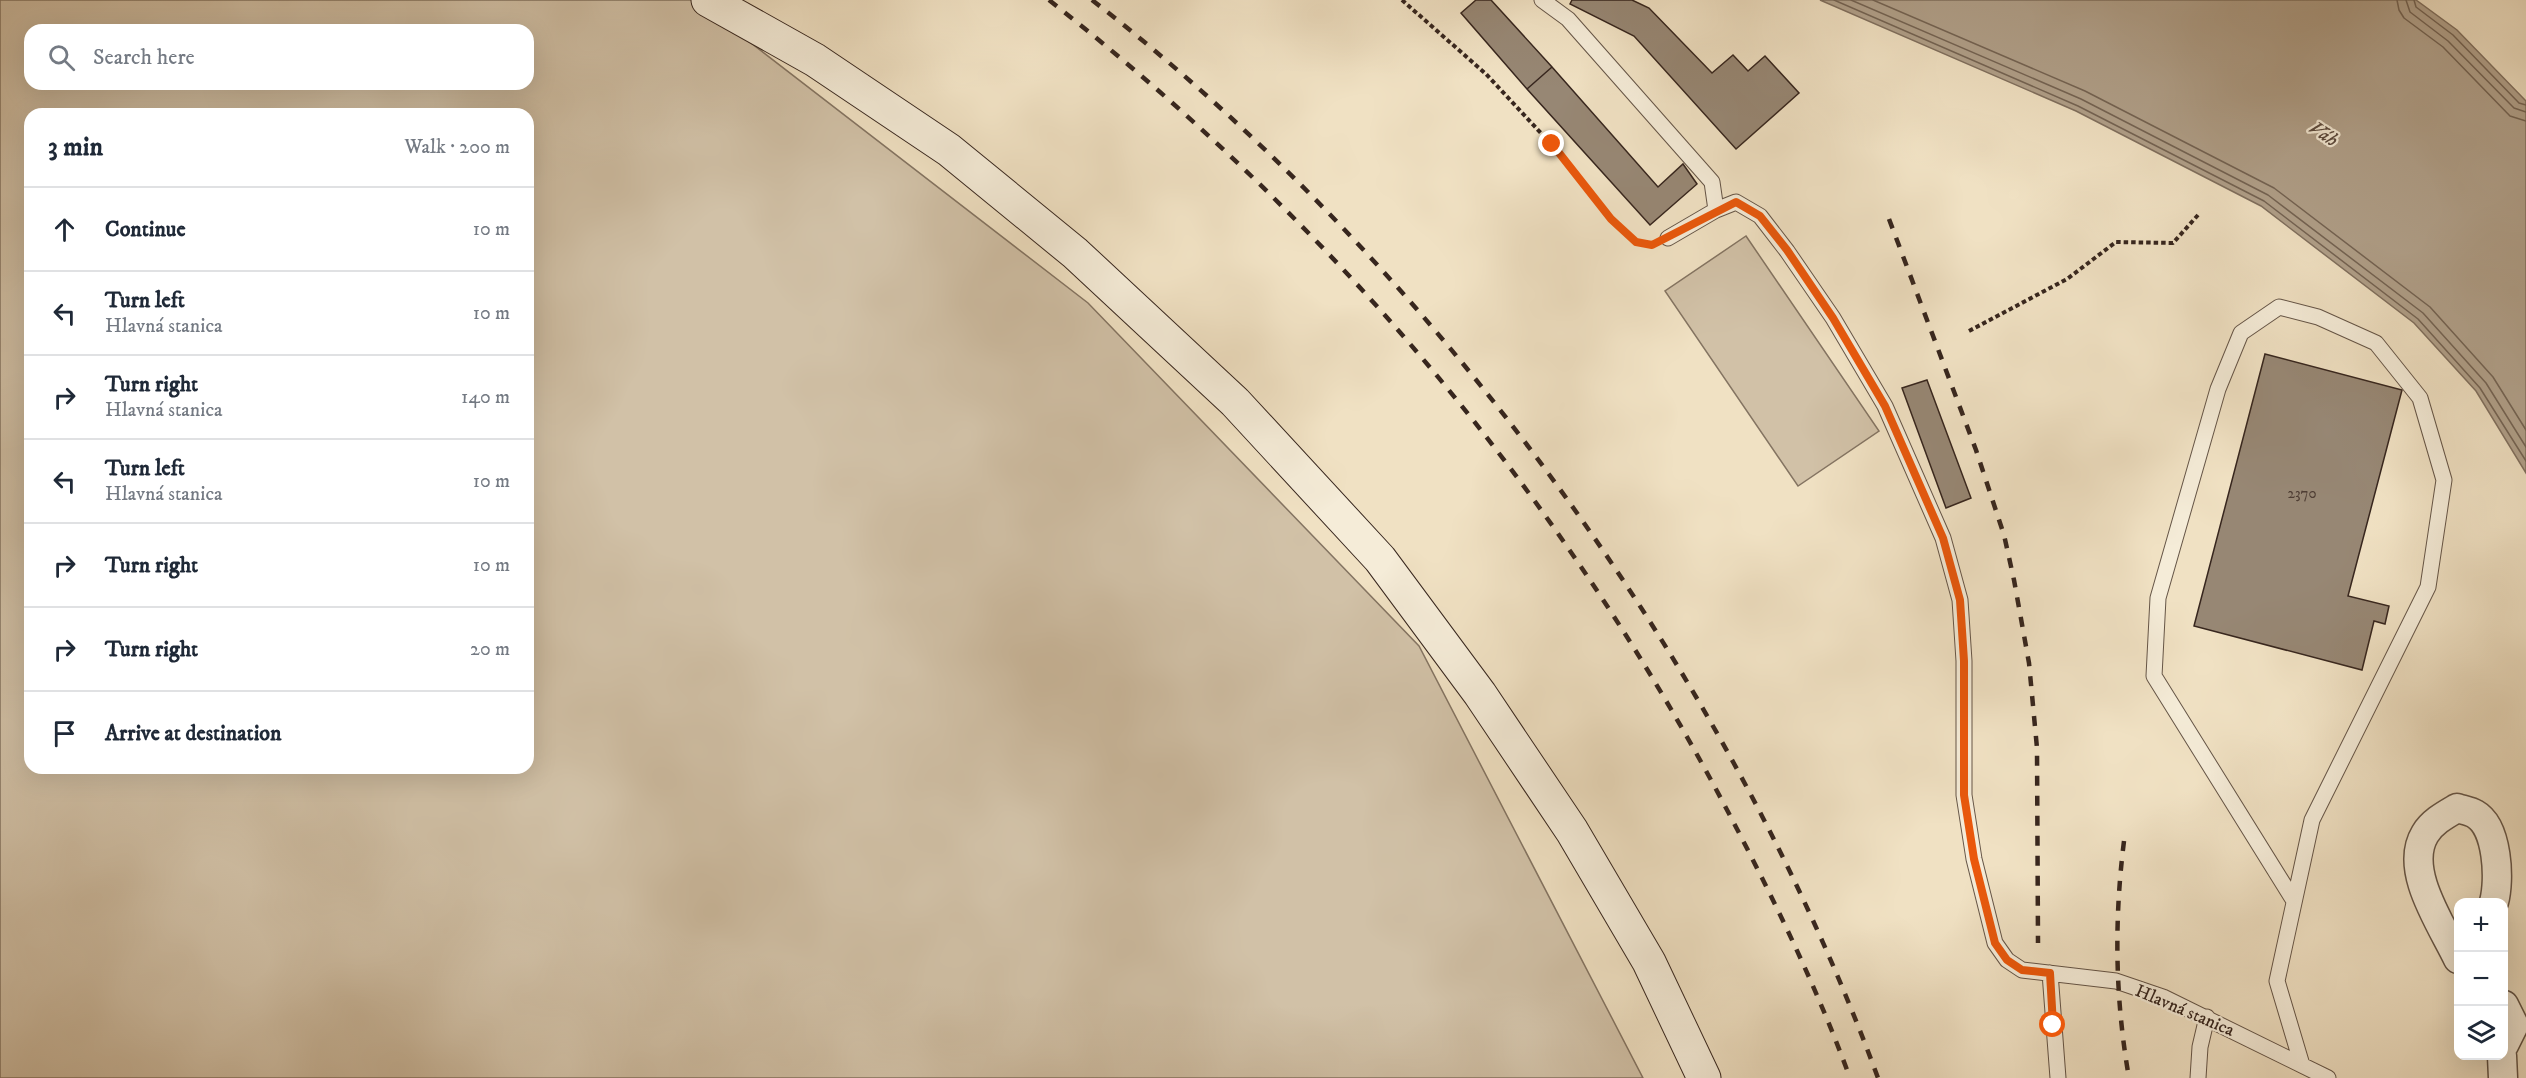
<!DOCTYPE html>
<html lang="en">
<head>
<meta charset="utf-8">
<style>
  :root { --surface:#fff; --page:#f6f6f7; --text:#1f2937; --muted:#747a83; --line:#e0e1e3 }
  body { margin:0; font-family:"IM FELL DW Pica",serif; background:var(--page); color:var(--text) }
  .controls { position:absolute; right:18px; bottom:18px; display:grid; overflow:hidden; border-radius:12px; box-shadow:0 6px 24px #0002 }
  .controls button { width:54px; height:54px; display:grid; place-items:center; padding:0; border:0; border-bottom:2px solid var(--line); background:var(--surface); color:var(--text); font:30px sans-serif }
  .stop { position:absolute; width:18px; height:18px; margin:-14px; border:4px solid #ea580c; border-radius:50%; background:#fff }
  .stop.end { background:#ea580c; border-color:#fff; box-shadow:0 2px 6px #0008 }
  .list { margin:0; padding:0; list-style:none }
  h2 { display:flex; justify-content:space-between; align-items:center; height:78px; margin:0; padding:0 24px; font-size:26px }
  h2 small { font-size:20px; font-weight:400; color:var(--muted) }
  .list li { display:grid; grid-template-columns:39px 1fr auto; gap:18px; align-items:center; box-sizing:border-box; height:84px; padding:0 24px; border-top:2px solid var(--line) }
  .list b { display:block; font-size:22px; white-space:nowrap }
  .list p { margin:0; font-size:20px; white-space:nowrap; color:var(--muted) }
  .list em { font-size:20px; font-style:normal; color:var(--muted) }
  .icon { flex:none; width:33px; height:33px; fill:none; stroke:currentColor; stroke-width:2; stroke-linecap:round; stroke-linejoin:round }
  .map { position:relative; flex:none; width:2526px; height:1078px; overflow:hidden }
  .search { position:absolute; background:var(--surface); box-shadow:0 6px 24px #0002; left:24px; top:24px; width:510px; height:66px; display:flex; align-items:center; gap:15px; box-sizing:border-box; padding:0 21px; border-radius:18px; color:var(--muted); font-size:22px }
  .panel { position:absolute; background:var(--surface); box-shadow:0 6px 24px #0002; left:24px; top:108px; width:510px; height:666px; border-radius:18px }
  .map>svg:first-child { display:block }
  .green { fill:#d1c1a7; stroke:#847462; stroke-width:1.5; fill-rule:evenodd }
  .water { fill:#b1a18b; stroke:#80705f; stroke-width:1.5 }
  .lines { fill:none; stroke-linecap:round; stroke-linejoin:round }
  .shore { stroke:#746454; stroke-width:1.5 }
  .building { fill:#978774; stroke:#37261e; stroke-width:1.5 }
  .lane-casing { stroke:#655547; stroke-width:17 }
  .street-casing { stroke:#655547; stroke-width:31 }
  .secondary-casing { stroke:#37261e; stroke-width:35 }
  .path { stroke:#37261e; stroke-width:4; stroke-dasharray:4.5 3; stroke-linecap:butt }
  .lane { stroke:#f5ecd8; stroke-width:15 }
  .street { stroke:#f5ecd8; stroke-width:28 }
  .secondary { stroke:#f5ecd8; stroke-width:33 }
  .rail { stroke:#37261e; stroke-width:4.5; stroke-dasharray:10 10; stroke-linecap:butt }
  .route { stroke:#ea580c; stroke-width:8 }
  .labels { text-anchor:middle; stroke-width:4.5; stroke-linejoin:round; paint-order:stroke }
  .number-label { font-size:15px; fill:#4f3e34 }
  .street-label { font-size:18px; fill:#37261e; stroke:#f5ecd8 }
  .water-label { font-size:20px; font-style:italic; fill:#5c4b3f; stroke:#f5ecd8 }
</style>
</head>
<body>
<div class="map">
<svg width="2526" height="1078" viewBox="0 0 2526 1078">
  <rect width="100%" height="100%" fill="#f0e1c3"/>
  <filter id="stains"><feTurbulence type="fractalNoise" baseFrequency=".00333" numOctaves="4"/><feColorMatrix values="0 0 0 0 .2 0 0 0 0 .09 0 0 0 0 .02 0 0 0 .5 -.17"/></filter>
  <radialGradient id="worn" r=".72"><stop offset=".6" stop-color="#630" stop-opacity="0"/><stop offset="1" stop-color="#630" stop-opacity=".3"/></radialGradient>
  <!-- green -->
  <path class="green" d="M0 0H691L707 9 1088 303 1419 646 1643 1078H0ZM30 30H528V84H30ZM30 114H528V768H30Z
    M1746 236 1879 431 1798 486 1665 291Z"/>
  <!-- water -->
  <path class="water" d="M1820 0H2416L2457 30 2526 101V473L2476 391 2414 323 2261 206 2076 111Z"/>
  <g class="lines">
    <!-- shore -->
    <path class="shore" d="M1834 0 2078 106 2264 201 2418 319 2480 388 2526 461
      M1851 0 2081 99 2268 195 2423 313 2486 383 2526 447
      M1873 0 2085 91 2274 188 2430 307 2493 377 2526 430
      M2397 0 2399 10 2404 18 2443 47 2510 116 2526 121
      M2406 0 2410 12 2448 41 2514 108 2526 112
      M2414 0 2416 7 2453 35 2519 103 2526 105"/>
  </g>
  <!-- building -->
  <path class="building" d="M1476 0H1491L1552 67 1527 89 1461 13Z
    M1572 0H1632L1649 8 1712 73 1733 55 1748 71 1765 56 1799 93 1736 149 1634 36 1570 4Z
    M1552 67 1658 187 1683 164 1697 184 1650 225 1527 89Z
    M2265 354 2402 390 2348 596 2389 606 2385 624 2374 621 2362 670 2194 626Z
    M1927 380 1971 498 1946 508 1902 388Z"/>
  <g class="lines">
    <!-- lane casing -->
    <g class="lane-casing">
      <path id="lane" d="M1542 0 1568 19 1712 182 1716 210
        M1668 238 1716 210 1736 202 1760 216 1787 251 1833 318 1885 406 1943 538 1960 600 1964 661V795L1974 859 1995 943 2007 960 2022 970 2116 981 2163 997 2328 1078
        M2294 901 2154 676 2158 598 2218 389 2241 333 2279 307 2318 317 2376 343 2420 398 2444 480 2428 587 2312 820 2277 981 2302 1065
        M2050 973 2058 1078
        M2198 1078 2200 1047 2207 1017"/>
    </g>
    <!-- street casing -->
    <g class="street-casing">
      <path id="street" d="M2458 959C2442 925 2403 870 2425 834 2432 822 2445 815 2457 808 2463 810 2470 811 2475 814 2498 827 2500 880 2494 902
        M2504 1005 2514 1025 2504 1045
        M2502 1056 2503 1078"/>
    </g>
    <!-- secondary casing -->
    <g class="secondary-casing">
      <path id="secondary" d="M708 0 815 60 949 150 1075 253 1235 402 1380 559 1480 694 1572 831 1649 962 1704 1078"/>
    </g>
    <!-- path -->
    <path class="path" d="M1402 0 1486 74 1552 145 1611 219 1637 242 1642 243
      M1969 331 2067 279 2116 242 2173 243 2198 215"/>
    <!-- lane -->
    <use href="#lane" class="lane"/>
    <!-- street -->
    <use href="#street" class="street"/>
    <!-- secondary -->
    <use href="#secondary" class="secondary"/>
    <!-- rail -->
    <path class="rail" d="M1049 0C1338 227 1568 502 1737 829 1779 910 1819 993 1850 1078
      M1092 0C1435 266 1728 670 1878 1078
      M1889 219 1976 450 2004 535 2014 580 2029 663 2037 748 2038 943
      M2124 841C2114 921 2115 998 2129 1078"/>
  </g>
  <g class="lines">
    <!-- route -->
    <path class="route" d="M1552 144 1611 219 1636 242 1652 245 1736 202 1760 216 1787 250 1833 318 1885 406 1943 538 1960 600 1964 661V795L1974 859 1995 943 2007 960 2022 970 2050 973 2053 1025"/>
  </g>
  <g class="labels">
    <!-- number labels -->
    <g class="number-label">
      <text x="2302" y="498">2370</text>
    </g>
    <!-- street labels -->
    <g class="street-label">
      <text transform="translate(2185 1010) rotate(23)" y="6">Hlavná stanica</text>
    </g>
    <!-- water labels -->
    <g class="water-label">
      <text transform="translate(2324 133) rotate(33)" y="7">Váh</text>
    </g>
  </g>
  <rect width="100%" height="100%" filter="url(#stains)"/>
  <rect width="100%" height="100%" fill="url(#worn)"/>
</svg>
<div class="controls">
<button>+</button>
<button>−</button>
<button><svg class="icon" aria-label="layers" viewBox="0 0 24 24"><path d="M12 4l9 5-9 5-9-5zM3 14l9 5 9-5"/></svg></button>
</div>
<div class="stop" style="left:2053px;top:1025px"></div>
<div class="stop end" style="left:1552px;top:144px"></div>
<div class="search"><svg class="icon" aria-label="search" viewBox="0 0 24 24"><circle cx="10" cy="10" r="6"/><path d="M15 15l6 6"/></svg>Search here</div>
<section class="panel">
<h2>3 min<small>Walk · 200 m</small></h2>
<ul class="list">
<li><svg class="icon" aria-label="ahead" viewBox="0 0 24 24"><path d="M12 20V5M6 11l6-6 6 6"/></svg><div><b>Continue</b></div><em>10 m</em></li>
<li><svg class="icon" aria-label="left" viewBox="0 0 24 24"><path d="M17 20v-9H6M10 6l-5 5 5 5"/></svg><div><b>Turn left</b><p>Hlavná stanica</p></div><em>10 m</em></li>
<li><svg class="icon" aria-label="right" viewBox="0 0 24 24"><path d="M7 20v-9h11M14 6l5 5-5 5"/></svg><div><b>Turn right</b><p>Hlavná stanica</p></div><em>140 m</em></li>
<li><svg class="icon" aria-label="left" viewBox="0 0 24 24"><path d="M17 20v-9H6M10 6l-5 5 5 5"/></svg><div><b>Turn left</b><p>Hlavná stanica</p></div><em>10 m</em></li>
<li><svg class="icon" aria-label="right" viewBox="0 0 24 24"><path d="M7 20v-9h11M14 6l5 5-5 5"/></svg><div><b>Turn right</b></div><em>10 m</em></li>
<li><svg class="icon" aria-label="right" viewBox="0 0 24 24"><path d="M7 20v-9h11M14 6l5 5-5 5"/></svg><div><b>Turn right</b></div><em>20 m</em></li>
<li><svg class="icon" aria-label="arrive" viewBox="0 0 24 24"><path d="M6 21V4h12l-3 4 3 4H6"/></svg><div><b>Arrive at destination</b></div></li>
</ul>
</section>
</div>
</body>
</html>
